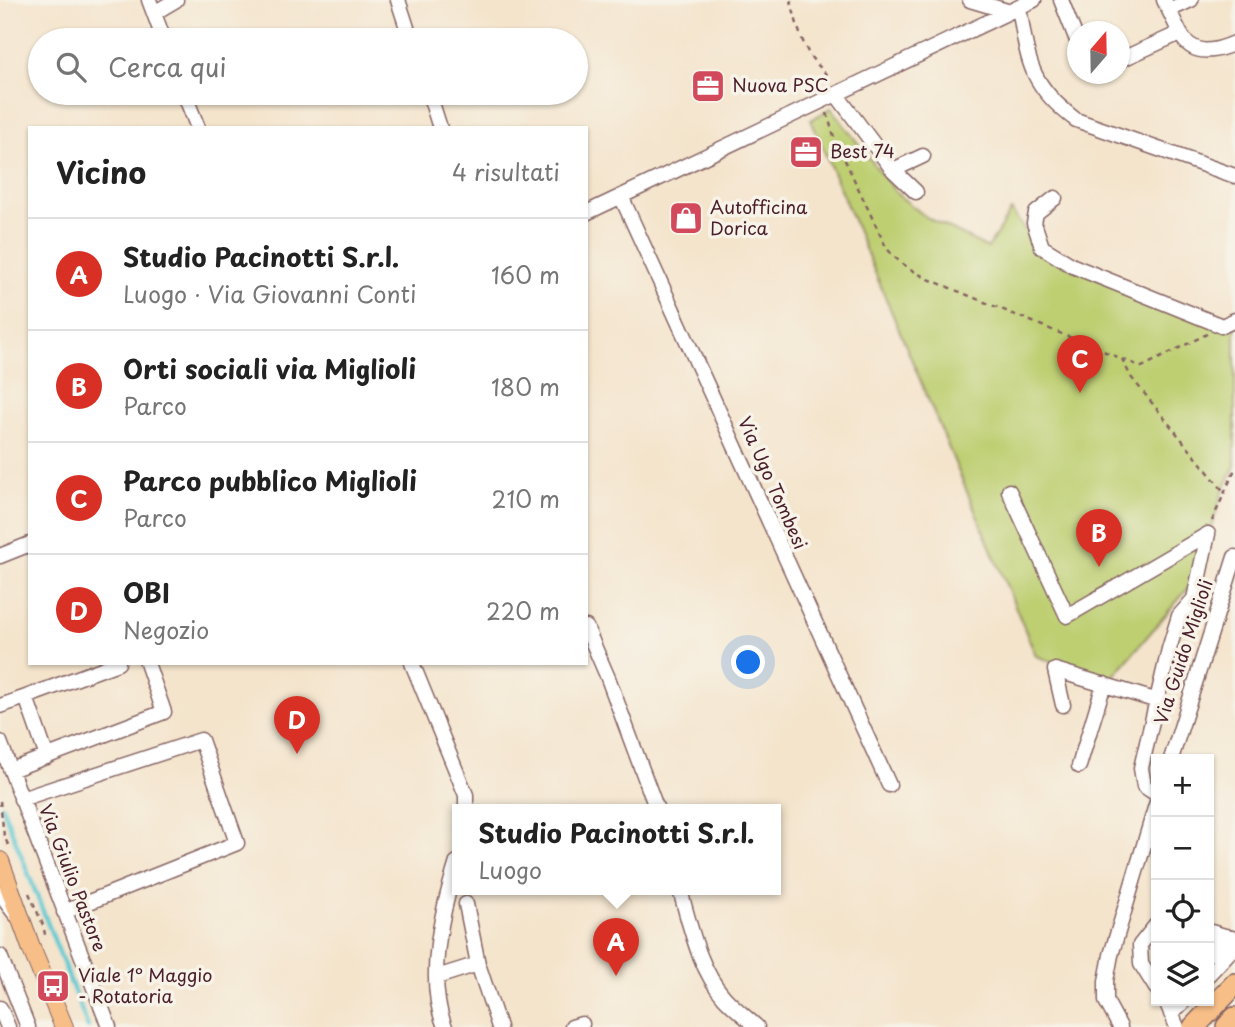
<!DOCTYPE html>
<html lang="it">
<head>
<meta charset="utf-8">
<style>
  :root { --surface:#fff; --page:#f2f2f2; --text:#222; --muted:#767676; --line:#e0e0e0; --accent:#d93025 }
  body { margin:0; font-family:"Playpen Sans",sans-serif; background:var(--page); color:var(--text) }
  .controls { position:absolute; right:21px; bottom:21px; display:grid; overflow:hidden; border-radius:0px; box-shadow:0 2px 5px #0004 }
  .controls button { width:63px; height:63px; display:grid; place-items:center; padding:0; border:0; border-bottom:2px solid var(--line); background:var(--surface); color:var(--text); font:35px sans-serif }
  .compass { position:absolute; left:1067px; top:21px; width:63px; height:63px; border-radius:50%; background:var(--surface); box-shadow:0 2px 5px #0004; rotate:20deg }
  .you { position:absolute; left:749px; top:663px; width:24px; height:24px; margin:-18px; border:5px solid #fff; border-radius:50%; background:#1a73e8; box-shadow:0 0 0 10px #1a73e833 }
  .badge { display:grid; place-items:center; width:46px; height:46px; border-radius:50%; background:var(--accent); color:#fff; font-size:23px; font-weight:700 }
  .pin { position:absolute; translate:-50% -58px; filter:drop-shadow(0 2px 4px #0008) }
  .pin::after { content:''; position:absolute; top:37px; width:24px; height:21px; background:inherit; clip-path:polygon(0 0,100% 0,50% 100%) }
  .popup { position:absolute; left:452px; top:804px; width:329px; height:91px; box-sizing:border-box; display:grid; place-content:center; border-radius:0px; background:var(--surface); filter:drop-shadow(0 2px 5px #0005); font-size:23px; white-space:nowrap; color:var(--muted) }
  .popup b { font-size:26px; color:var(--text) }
  .popup::after { content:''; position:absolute; left:50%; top:100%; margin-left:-14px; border:14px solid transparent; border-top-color:var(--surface) }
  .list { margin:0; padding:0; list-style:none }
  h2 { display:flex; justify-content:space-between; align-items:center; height:91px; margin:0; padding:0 28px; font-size:30px }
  h2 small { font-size:23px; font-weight:400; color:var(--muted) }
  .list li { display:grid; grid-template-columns:46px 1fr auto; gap:21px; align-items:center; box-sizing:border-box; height:112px; padding:0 28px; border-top:2px solid var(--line) }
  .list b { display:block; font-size:26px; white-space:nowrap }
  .list p { margin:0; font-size:23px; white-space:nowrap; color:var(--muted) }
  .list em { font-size:23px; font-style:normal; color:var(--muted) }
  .icon { flex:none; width:38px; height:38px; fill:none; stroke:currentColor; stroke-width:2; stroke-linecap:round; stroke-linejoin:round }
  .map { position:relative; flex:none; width:1235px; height:1027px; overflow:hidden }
  .search { position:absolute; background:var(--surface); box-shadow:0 2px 5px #0004; left:28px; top:28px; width:560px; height:77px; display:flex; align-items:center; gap:18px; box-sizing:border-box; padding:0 24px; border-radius:38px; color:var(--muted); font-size:26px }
  .panel { position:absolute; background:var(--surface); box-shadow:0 2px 5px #0004; left:28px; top:126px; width:560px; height:539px; border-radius:0px }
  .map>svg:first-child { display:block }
  .green { fill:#becf72; stroke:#84774e; stroke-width:2 }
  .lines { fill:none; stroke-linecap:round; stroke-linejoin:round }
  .stream { stroke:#5cc9d4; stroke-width:4.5 }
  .minor-casing { stroke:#866463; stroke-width:17 }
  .major-casing { stroke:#866463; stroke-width:20 }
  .highway-casing { stroke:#866463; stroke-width:24 }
  .path { stroke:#866463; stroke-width:2.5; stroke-dasharray:5 5; stroke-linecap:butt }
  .minor { stroke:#fff; stroke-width:14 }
  .major { stroke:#f7be87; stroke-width:18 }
  .highway { stroke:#f7be87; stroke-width:21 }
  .labels { text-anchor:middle; stroke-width:7; stroke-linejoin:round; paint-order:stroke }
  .poi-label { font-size:18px; fill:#4a1f2b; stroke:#f7f3e8; text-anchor:start }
  .street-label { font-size:18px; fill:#4a1f2b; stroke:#f7f3e8 }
</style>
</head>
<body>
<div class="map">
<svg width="1235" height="1027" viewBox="0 0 1235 1027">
  <rect width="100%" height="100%" fill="#f7f3e8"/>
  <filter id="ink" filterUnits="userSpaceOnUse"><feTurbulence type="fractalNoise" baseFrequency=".0143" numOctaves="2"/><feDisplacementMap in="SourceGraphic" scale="14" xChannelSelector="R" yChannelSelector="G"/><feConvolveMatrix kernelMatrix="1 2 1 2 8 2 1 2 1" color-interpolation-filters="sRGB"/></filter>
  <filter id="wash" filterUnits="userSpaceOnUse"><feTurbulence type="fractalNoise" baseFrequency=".00686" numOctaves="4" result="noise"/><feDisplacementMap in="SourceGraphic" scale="28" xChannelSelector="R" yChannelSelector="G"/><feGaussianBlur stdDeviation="1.57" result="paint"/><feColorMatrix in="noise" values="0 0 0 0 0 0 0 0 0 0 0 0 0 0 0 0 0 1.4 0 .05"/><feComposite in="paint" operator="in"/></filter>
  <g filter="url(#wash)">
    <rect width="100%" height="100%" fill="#f4e4cc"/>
    <!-- green -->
    <path class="green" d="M831 108 897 194 926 217 988 248 1011 210 1043 256 1224 330 1235 326V466L1222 493 1196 579 1113 677 1078 671 1036 656 811 120Z"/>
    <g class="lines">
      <!-- stream -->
      <path class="stream" d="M2 806 88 1027"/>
    </g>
  </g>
  <g filter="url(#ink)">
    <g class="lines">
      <!-- minor casing -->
      <g class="minor-casing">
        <path id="minor" d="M149 0 164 40
          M398 0 411 40
          M970 0 1007 11
          M1061 0 1078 43
          M1019 7C1028 61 1029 85 1076 120L1235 176
          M1169 10 1191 0
          M154 13 176 0
          M1180 33C1192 57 1215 52 1235 43
          M1120 60 1180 33 1164 0
          M184 93 198 128
          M429 93 440 128
          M836 94 893 170 923 156
          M893 170 916 192
          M621 196 889 785
          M1055 198 1036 213 1034 223 1042 247 1073 266 1222 326 1235 320
          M586 213 1034 0
          M1009 491 1067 616 1208 534
          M0 556 30 544
          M586 627 608 678 657 810
          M412 663 466 795V810
          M1063 705 1055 670 1158 701
          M0 706 26 697
          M0 742 109 1027
          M47 757 26 697 118 663
          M1171 759 1235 557
          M1079 766 1104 684
          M11 770 164 712 147 663
          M1156 794 1144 786 1141 768 1169 649 1179 616 1194 599 1208 534
          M21 799 201 740 237 843 64 912
          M680 890C690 925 699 969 724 997 734 1008 746 1017 757 1027
          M0 894 16 915
          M466 904 478 964 499 1027
          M1156 925 1140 945 1141 964 1156 988
          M1209 935 1211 932 1235 939
          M1209 954 1226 936
          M0 956 28 1027
          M1209 974 1235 946
          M437 977 478 964
          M1166 1001 1177 1027
          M0 1008 8 1027
          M1171 1014 1184 1001
          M445 1027C425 979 442 910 457 862
          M572 1027 582 1024
          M1120 1027 1106 1001V981L1111 955 1156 805"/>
      </g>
      <!-- major casing -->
      <g class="major-casing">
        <path id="major" d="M0 861 32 950 64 1027"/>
      </g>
      <!-- highway casing -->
      <g class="highway-casing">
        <path id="highway" d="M1194 1027 1235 984
          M1227 1027 1235 1018"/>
      </g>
      <!-- path -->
      <path class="path" d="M791 0C795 18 800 38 809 54 815 64 825 70 830 81
        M827 113 834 137 886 247C897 262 910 269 926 278L1142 367 1207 334
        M1122 359 1131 377 1225 493
        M1212 521 1235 469
        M0 801 4 836 10 849
        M29 893 43 925 46 939"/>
      <!-- minor -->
      <use href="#minor" class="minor"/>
      <!-- major -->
      <use href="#major" class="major"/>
      <!-- highway -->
      <use href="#highway" class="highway"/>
    </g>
  </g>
  <!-- icons -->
  <defs>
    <g id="office-square" transform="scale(1.75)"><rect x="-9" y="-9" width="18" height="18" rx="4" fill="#d1495b" stroke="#f7f3e8"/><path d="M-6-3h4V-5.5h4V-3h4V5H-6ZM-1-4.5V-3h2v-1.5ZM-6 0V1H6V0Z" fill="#fff"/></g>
    <g id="shop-square" transform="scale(1.75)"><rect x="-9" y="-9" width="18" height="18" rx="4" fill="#d1495b" stroke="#f7f3e8"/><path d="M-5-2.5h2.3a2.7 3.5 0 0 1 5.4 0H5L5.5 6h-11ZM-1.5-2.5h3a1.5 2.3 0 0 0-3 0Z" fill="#fff"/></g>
    <g id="bus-square" transform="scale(1.75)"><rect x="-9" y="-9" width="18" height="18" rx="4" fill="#d1495b" stroke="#f7f3e8"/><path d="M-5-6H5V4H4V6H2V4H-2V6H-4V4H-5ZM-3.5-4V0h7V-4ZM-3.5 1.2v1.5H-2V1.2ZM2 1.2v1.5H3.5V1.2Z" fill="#fff"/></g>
  </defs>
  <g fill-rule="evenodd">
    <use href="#office-square" x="708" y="86"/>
    <use href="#office-square" x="806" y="152"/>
    <use href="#shop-square" x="686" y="218"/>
    <use href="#bus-square" x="53" y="986"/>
  </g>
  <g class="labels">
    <!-- poi labels -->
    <g class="poi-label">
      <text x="732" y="92">Nuova PSC</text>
      <text x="830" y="158">Best 74</text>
      <text x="710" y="214">Autofficina<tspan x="710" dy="21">Dorica</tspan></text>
      <text x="78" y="982">Viale 1° Maggio<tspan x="78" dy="21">- Rotatoria</tspan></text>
    </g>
    <!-- street labels -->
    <g class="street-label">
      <text transform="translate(772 483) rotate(66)" y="6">Via Ugo Tombesi</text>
      <text transform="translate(1184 652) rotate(-72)" y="6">Via Guido Miglioli</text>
      <text transform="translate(72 878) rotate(69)" y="6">Via Giulio Pastore</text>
    </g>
  </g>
</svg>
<div class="controls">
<button>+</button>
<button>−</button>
<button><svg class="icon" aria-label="locate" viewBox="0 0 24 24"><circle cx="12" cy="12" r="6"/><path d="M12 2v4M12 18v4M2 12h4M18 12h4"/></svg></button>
<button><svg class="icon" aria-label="layers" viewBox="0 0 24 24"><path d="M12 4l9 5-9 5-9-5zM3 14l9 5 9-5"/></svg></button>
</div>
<svg class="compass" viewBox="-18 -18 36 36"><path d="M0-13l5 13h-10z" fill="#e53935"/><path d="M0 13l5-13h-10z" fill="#767676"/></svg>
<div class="you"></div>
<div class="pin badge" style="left:616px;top:976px">A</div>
<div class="popup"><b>Studio Pacinotti S.r.l.</b>Luogo</div>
<div class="pin badge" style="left:1099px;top:567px">B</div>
<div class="pin badge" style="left:1080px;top:393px">C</div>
<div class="pin badge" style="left:297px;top:754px">D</div>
<div class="search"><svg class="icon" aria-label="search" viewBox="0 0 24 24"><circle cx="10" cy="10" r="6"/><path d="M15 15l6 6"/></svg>Cerca qui</div>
<section class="panel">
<h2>Vicino<small>4 risultati</small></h2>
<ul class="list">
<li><span class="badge">A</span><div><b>Studio Pacinotti S.r.l.</b><p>Luogo · Via Giovanni Conti</p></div><em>160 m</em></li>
<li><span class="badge">B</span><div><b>Orti sociali via Miglioli</b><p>Parco</p></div><em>180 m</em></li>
<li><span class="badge">C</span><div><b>Parco pubblico Miglioli</b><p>Parco</p></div><em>210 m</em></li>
<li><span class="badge">D</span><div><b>OBI</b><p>Negozio</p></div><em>220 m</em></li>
</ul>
</section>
</div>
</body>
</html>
